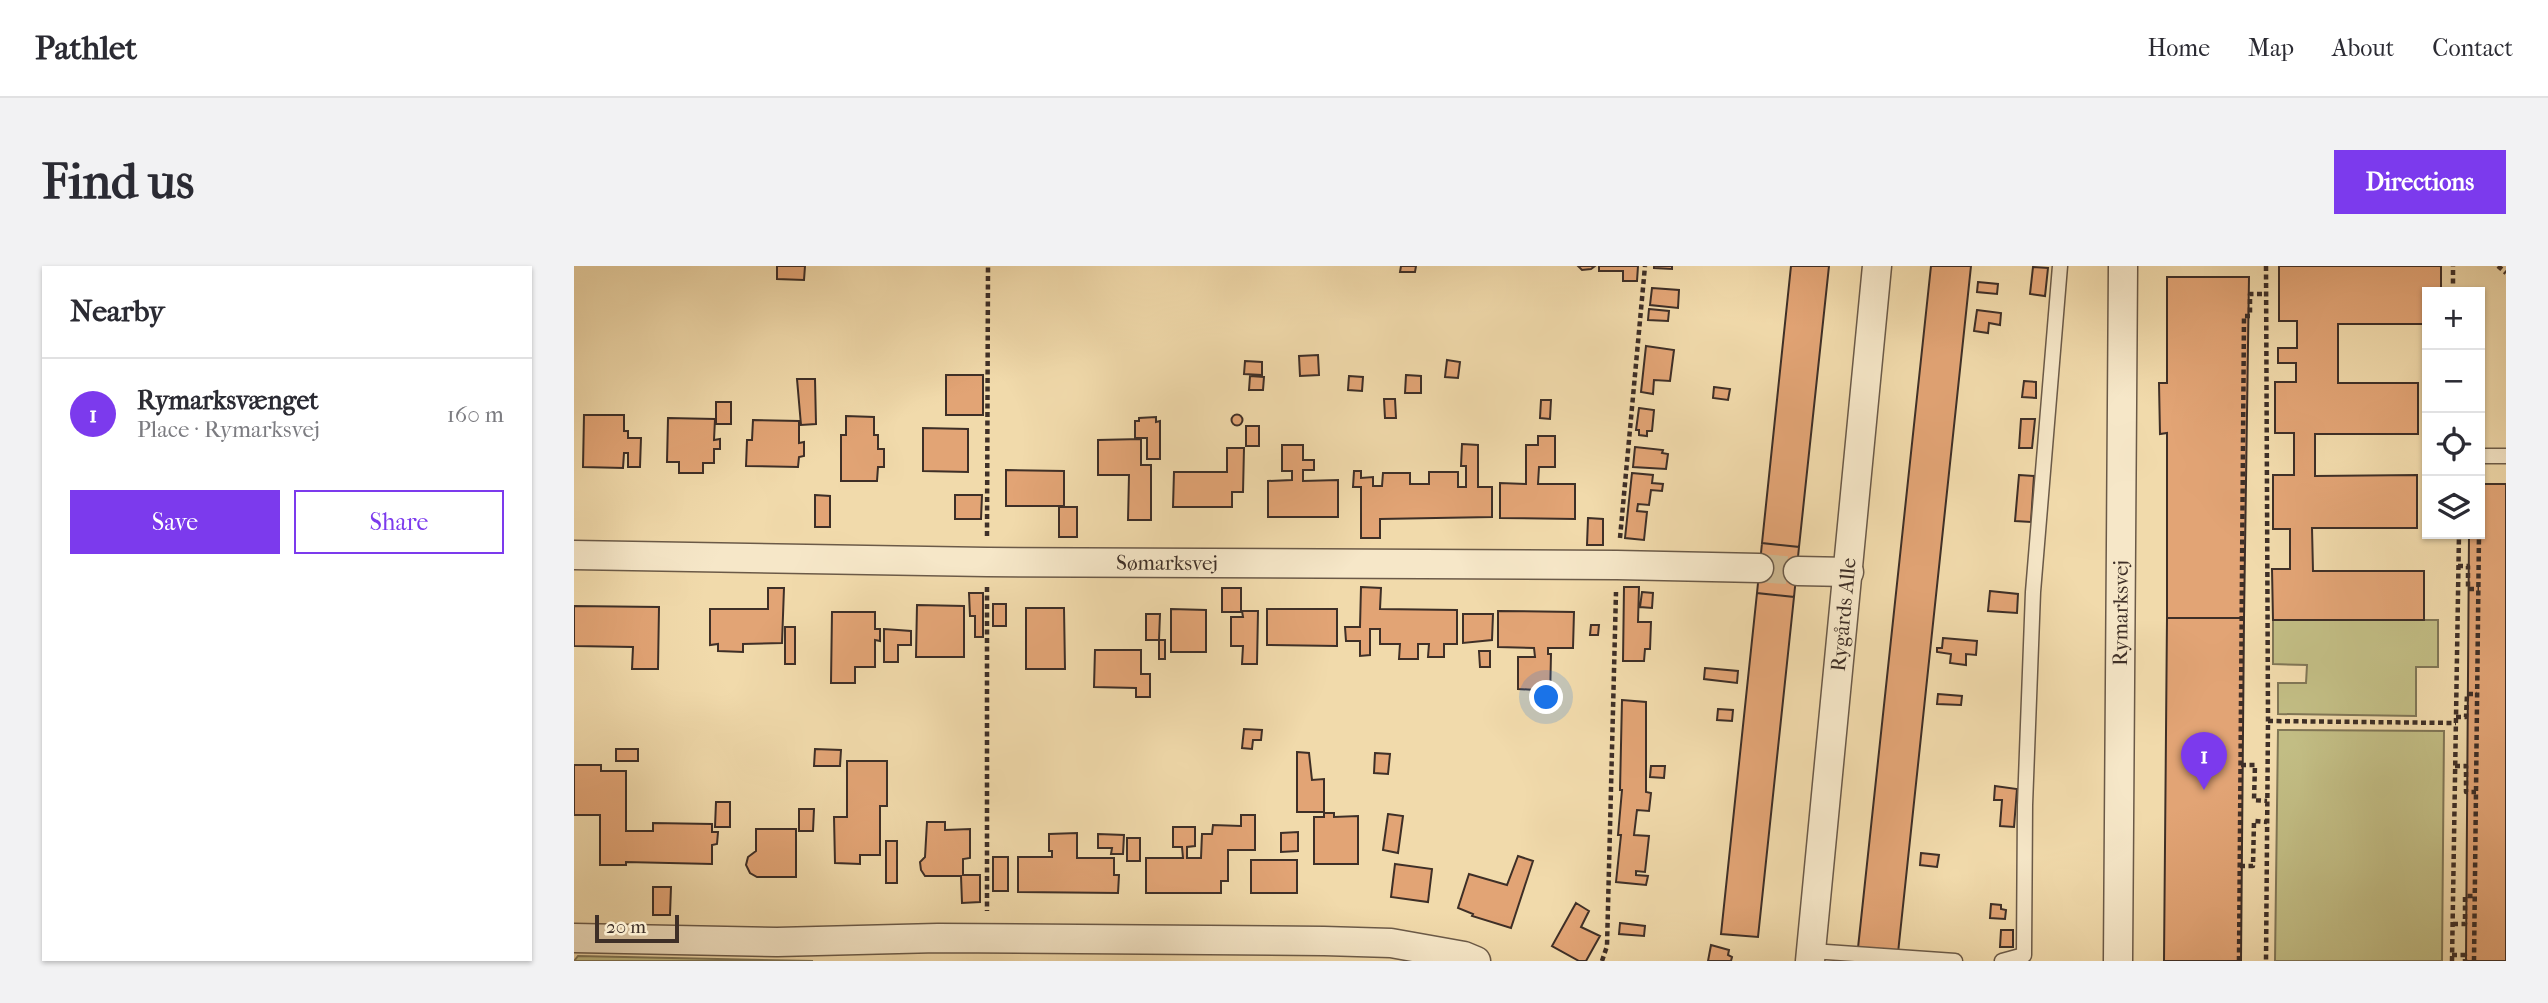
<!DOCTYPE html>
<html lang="en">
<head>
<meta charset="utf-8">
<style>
  :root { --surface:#fff; --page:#f2f2f3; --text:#2b2b33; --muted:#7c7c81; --line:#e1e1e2; --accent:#7c3aed }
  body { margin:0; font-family:"IM FELL French Canon",serif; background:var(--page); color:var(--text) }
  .controls { position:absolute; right:21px; top:21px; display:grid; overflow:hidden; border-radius:0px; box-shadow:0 2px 5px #0004 }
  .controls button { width:63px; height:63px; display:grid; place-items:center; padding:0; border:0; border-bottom:2px solid var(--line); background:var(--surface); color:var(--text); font:35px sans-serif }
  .scale { position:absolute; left:21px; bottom:18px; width:84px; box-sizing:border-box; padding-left:7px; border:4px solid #3e2f27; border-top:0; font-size:19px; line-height:24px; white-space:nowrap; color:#3e2f27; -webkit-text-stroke:5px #f6e7c8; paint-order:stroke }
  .you { position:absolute; left:973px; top:432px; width:24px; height:24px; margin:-18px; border:5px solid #fff; border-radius:50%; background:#1a73e8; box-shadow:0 0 0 10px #1a73e833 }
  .badge { display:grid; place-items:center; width:46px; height:46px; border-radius:50%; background:var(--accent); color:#fff; font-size:23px; font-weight:700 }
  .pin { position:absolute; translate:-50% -58px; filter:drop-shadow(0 2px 4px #0008) }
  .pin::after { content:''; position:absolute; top:37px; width:24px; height:21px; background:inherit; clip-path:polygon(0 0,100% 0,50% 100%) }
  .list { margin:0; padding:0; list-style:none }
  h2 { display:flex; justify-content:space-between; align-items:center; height:91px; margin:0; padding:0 28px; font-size:30px }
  h2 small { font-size:23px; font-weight:400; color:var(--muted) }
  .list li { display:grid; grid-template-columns:46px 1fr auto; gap:21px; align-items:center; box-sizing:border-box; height:112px; padding:0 28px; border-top:2px solid var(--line) }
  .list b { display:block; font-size:26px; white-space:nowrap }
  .list p { margin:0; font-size:23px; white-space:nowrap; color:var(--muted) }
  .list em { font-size:23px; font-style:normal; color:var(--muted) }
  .actions { display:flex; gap:14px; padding:21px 28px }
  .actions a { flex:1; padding:16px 0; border:2px solid var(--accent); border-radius:0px; text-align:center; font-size:24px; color:var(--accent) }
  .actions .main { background:var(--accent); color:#fff }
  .icon { flex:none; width:38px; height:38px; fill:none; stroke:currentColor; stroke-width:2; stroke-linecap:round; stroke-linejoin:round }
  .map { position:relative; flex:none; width:1932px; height:695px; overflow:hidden; border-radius:0px }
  header { display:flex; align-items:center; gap:42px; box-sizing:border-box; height:98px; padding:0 35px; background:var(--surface); border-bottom:2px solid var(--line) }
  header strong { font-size:33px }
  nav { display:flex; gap:38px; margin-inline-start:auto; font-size:24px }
  .intro { display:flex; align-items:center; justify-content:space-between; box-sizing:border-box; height:168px; padding:0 42px }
  h1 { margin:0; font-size:49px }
  .button { padding:18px 32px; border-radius:0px; background:var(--accent); color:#fff; font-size:24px; font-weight:700 }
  main { display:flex; gap:42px; padding:0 42px }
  aside { flex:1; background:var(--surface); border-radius:0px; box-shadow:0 2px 5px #0004 }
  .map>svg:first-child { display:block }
  .green { fill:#c2bd84; stroke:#807656; stroke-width:2 }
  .building { fill:#e2a475; stroke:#3e2f27; stroke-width:2 }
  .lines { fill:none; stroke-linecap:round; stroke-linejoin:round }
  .minor-tunnel { stroke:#cdb891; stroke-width:28; stroke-dasharray:28 14; stroke-linecap:butt }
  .service-casing { stroke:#6b5a48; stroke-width:17 }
  .minor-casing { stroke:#6b5a48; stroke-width:31 }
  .path { stroke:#3e2f27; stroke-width:4.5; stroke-dasharray:5 3.5; stroke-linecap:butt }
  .service { stroke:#f6e7c8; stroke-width:14 }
  .minor { stroke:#f6e7c8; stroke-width:28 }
  .labels { text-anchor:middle; stroke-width:7; stroke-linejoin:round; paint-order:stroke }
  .street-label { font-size:21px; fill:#3e2f27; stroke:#f6e7c8 }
</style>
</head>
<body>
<header>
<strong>Pathlet</strong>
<nav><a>Home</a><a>Map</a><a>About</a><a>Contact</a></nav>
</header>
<div class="intro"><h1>Find us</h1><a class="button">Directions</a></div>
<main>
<aside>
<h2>Nearby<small></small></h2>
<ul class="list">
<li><span class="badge">1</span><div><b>Rymarksvænget</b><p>Place · Rymarksvej</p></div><em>160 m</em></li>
</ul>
<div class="actions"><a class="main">Save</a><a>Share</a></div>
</aside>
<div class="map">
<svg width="1932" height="695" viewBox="0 0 1932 695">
  <rect width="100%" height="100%" fill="#f1daab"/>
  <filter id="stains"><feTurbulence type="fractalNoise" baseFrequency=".00286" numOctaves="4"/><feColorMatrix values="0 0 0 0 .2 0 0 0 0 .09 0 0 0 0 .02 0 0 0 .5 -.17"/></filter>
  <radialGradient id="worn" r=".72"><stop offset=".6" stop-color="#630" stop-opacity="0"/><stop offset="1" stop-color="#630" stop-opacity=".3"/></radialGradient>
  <!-- green -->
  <path class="green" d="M1699 354H1864V401H1842V450L1704 448V417H1732L1733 399 1699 398Z
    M1704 464 1870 465 1868 695H1701Z
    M4 690 239 695H0Z"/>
  <!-- building -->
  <path class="building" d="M203 0H231L230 14 203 13Z
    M827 0H842L841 6H826Z
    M1004 0H1021L1017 3 1008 4Z
    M1025 0H1064L1063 15H1049V5H1025Z
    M1080 0H1098V3L1080 2Z
    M1217 0H1255L1225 281 1188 277Z
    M1357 0H1397L1324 687 1284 682Z
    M1705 0H1867V26H1853V58H1764V117H1844V168H1741V210L1843 209V262H1738L1739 305H1850V354H1699L1698 303H1716V263H1699V209H1720V167H1701V116H1722V97H1704V82H1723V55H1705Z
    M1459 1 1474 2 1471 30 1456 28Z
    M1593 11H1675L1670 352H1593V167L1586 168 1585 117H1593Z
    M1404 16 1424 18 1423 28 1403 26Z
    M1078 22 1105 24 1104 42 1076 39Z
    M1075 43 1095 45 1094 55 1074 54Z
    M1403 44 1427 47 1426 59 1415 57 1414 67 1400 65Z
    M1072 80 1100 84 1096 115 1080 114 1079 128 1067 126Z
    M744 89 745 109 726 110 725 90Z
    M873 94 886 96 884 112 871 111Z
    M671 95 688 96V109L670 108Z
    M372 109H409V149H372Z
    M832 109 847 110V127H831Z
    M676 110 690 111 689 124H675Z
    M775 110 789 111 788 125 774 124Z
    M223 113H241L242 158 227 159Z
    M1450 115 1462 116V132L1448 131Z
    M1140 121 1156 123 1154 134 1139 132Z
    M810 133H821L822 152H811Z
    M967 134H977L976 153 966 152Z
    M142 136H157V158H142Z
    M1065 142 1080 144 1078 165H1073V170L1065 169V164H1062Z
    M657.5 154a5.5 5.5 0 1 1 11 0a5.5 5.5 0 1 1-11 0Z
    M10 149H50V165H54V172H67L66 201H54V187H50L49 202 9 201Z
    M272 150 300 151V169H304V183H310V201H304L303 215H267V169H272Z
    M582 151V156L586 155V193H573V172H561V155H565V152Z
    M94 152 141 153 140 174 146 173V183H140V197H129V207H105V196H93Z
    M1447 153H1461L1458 182H1445Z
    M179 154 225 155V177L230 176V190L225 191 224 201 172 200 173 174H178Z
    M672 160H685V180H672Z
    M349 162 394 163V206L349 205Z
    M964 170H981V201H965L964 218H1001V253L926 252V217L952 218V179H964Z
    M567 173V199H577V254H554L555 209H524V174Z
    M888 178 904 179V221H918V251L806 253V272H787V221H779L780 205H787V212L799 211V220H808L809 207H836V218H855V206H884V221H892V200H887Z
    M708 179H729V194H740V204H729V215L764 214V251H694V215L718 214V205H708Z
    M1061 181 1089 184 1088 187 1094 188 1092 203 1059 201Z
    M653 182H670L669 226H658V241H599L600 206H653Z
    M432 204 490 205V240H432Z
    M1058 207 1079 209 1078 217 1089 218 1088 225 1077 224 1075 239 1064 238 1063 245 1073 246 1070 274 1051 272Z
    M1445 209 1460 210 1457 256 1441 255Z
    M1906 218H1932V695H1892L1895 268H1906Z
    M241 229 256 230V261H241Z
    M381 229H408L407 253H381Z
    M485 241H503V271H485Z
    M1014 252 1029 253V279H1013Z
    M1188 277 1225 281 1220 331 1183 327Z
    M787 321 807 322 806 343 883 344V378H870V391H854L855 378H844V393H825L826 378H806V363H796V389L786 390V375H772L771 361H786Z
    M1050 321H1065L1064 356H1077L1076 383H1071L1070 395H1049Z
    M194 322H210L208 377 169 378V386L144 385V378L136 379V343H194Z
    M648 322H667V346H648Z
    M1416 325 1444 328 1443 347 1414 345Z
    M1068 326 1079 327 1078 342 1066 341Z
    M395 327H409V371H401V350H396Z
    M1183 327 1220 331 1184 671 1147 668Z
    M419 338H432V360H419Z
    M343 339 390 340V391H342Z
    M0 340 85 341 84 403H58L59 381 0 380Z
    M452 342H490L491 403H452Z
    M597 343 632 344V386H597Z
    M693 343H763V380L693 379Z
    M668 345H684L683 398H668L669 380H657V351H669Z
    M924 345 1000 346 999 382H974V388H977L976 433H961V424L944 423V391H961L960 382 924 381Z
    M258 346H301V363H306V375L301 374V401H281V417H257Z
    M572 348H586L585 374H591V393H585V374H572Z
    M889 348H919L918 374 889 377Z
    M1593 352H1670L1667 695H1590Z
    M1017 359H1025L1024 369H1016Z
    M211 361H221V398H211Z
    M310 363 337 365V379H324V396H310Z
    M1369 372 1403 375 1402 389 1392 388V399L1376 397 1377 388 1363 386V382H1368Z
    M521 384H567V408H576V431H562V422L520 421Z
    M905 385H916V401H906Z
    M1131 402 1164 405 1163 417 1130 413Z
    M1364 428 1388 430 1387 439 1363 438Z
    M1048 434 1072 436V526L1077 527 1075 545 1063 544 1060 569 1075 570 1071 606 1062 605V609L1074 610 1072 619 1042 616 1047 569H1044L1048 524H1046Z
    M1144 443 1159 444 1158 455 1143 454Z
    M670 463 688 464 687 474H679L678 483 668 482Z
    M42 483H64V495H42Z
    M241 483 267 484 266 500H240Z
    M723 486 735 487 738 514 750 513V546H723Z
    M801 487 816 488 814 508 800 507Z
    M273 495H313V540H306V589H286V598L261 597 260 551H273Z
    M0 499H27V505H52V565H79V557L138 558V566H144L143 578 138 579V598L52 596V599H26V549H0Z
    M1077 500H1091L1090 512 1076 511Z
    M1421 520 1443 523 1440 561 1426 560 1428 534H1420Z
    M142 536H156V561H141Z
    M225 543H240L239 565H225Z
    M750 547H760V551L784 550V598H740V551H750Z
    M814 548 829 550 824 587 809 584Z
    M667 549H681V584H654V615H647V627H572V592H609L608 581H599V561H621V580L613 581V592H627L628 568H638L639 559 667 560Z
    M353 556H371V564L396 563V592L389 593V609H406V636L388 637 387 610H351L347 604 346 596 351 591Z
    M182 563H222V611H183L176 607 172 599 174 591 182 585Z
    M724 566V585L707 586V567Z
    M503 567V592H540V609H545L544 627 444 626V591H478V585H475V568Z
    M524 568 550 569 549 588H537L538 582H524Z
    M553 572H566V595H553Z
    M312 575H323V617H312Z
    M1347 587 1365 589 1363 601 1346 599Z
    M944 590 959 595 937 662 898 650 899 648 884 642 895 608 933 619Z
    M419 591H434V625H419Z
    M677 594H723V627H677Z
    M821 598 858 603 854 636 817 631Z
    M79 621H97L96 649H79Z
    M1002 637 1015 645 1007 661 1026 670 1012 695H1005L978 680Z
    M1417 638 1427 639V643L1432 644 1431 653 1416 652Z
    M1046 657 1071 660 1070 670 1045 668Z
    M1427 664H1439V681H1426Z
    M1137 679 1155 684 1154 689 1158 691 1157 695H1134Z"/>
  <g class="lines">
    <!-- minor-tunnel -->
    <path class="minor-tunnel" d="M1185 302 1224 305"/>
    <!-- service casing -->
    <g class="service-casing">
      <path id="service" d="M1906 190H1932
        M1238 685 1381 695
        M1428 695 1450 689 1451 539 1459 326 1486 0"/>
    </g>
    <!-- minor casing -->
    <g class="minor-casing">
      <g id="minor">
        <path id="s1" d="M0 289 413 296 1043 299 1185 302"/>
        <path d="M1224 305 1275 306"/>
        <path d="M0 672 203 676 364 672 750 675 817 677 890 690 902 695"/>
        <path id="s2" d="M1236 695 1303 0"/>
        <path id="s3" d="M1544 695 1549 0"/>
      </g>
    </g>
    <!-- path -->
    <path class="path" d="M1692 0 1694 455 1692 695
      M1924 0 1932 7
      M1879 26V0
      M1906 225 1907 209
      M413 270 414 0
      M1046 272 1071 0
      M1884 300H1894V323H1905
      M413 321V645
      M1882 451H1892L1893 428H1903
      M1694 455 1882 457
      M1667 499H1681L1680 534 1693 535
      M1881 500H1892V526H1902
      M1666 600H1679L1680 555 1693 556
      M1879 658H1891V630H1901
      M1878 689H1891V695
      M1028 695 1033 680 1042 326
      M1665 695 1670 50H1676V28H1692
      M1878 695 1885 268
      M1900 695 1905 268"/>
    <!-- service -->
    <use href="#service" class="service"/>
    <!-- minor -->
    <use href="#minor" class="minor"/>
  </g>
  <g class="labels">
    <!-- street labels -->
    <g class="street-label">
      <text dy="7" stroke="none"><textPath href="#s1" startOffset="593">Sømarksvej</textPath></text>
      <text dy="7" stroke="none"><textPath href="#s2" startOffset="348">Rygårds Alle</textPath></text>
      <text dy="7" stroke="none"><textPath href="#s3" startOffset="348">Rymarksvej</textPath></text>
    </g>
  </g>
  <rect width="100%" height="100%" filter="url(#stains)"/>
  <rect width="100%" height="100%" fill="url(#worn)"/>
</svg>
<div class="controls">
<button>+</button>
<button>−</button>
<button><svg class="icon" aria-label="locate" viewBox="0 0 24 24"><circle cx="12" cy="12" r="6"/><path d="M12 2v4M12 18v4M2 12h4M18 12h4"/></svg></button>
<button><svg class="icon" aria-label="layers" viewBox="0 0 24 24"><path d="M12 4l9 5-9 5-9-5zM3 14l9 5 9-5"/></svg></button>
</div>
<div class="scale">20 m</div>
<div class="you"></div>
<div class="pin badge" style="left:1630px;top:524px">1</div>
</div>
</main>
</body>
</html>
